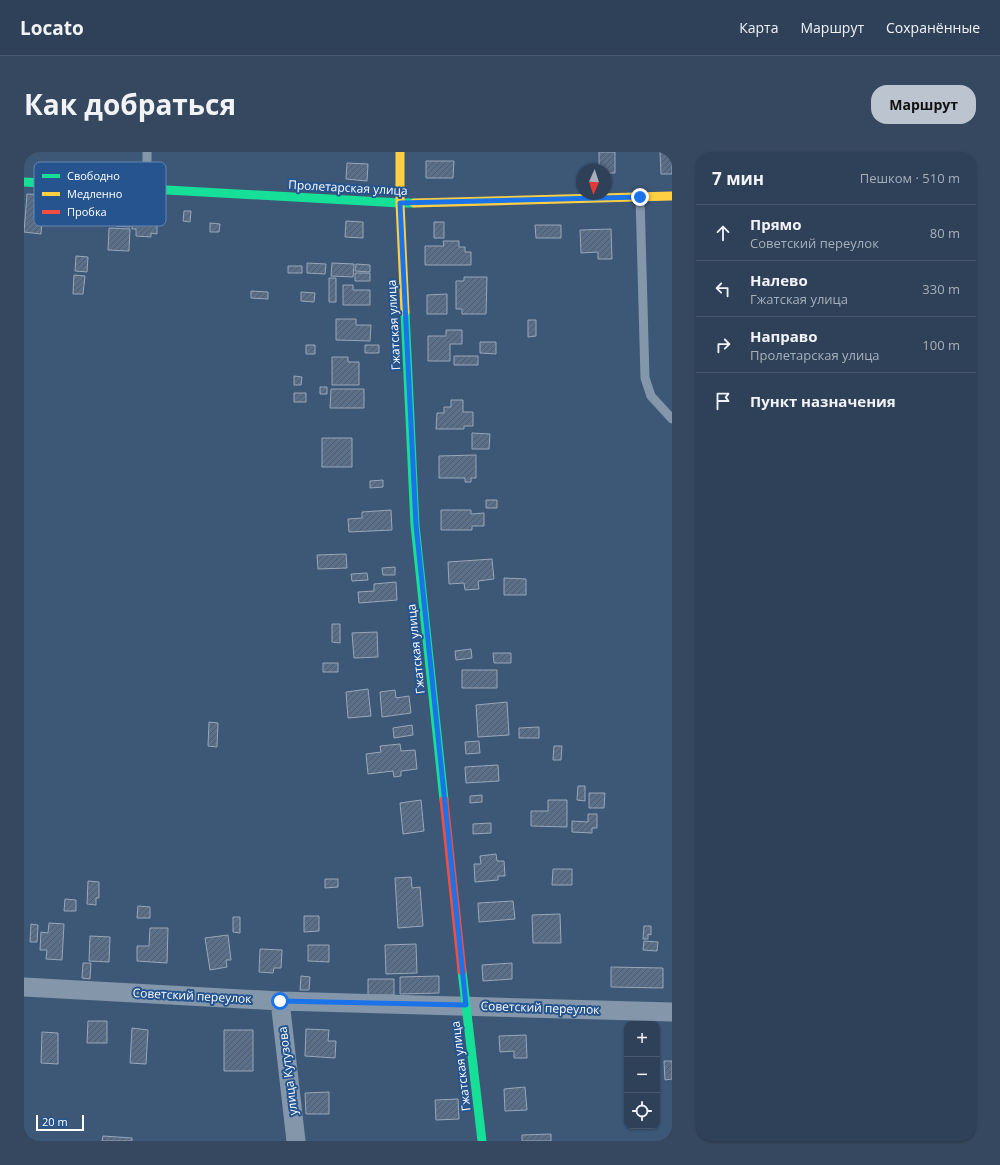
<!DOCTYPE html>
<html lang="ru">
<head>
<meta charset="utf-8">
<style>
  :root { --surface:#2e4159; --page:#36485f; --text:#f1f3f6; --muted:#a7afba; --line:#495a6f; --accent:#bbc4cf }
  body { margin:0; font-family:"Open Sans",sans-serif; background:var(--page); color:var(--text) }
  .controls { position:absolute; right:12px; bottom:12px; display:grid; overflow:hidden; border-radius:8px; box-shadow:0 1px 3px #0004 }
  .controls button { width:36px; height:36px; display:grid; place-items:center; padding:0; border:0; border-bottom:1px solid var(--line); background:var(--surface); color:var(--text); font:20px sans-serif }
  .compass { position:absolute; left:552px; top:12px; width:36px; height:36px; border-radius:50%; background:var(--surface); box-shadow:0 1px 3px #0004; rotate:183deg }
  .scale { position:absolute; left:12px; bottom:10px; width:48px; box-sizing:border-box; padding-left:4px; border:2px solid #fff; border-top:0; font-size:11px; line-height:14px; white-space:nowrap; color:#fff; -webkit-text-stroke:3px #25548f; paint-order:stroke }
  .stop { position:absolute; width:12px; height:12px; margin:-9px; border:3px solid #1a73e8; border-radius:50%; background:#fff }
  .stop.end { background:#1a73e8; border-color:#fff; box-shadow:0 1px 4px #0008 }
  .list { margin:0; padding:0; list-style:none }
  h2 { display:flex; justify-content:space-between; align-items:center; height:52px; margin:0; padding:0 16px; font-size:17px }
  h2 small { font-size:13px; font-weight:400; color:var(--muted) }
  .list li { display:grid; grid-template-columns:26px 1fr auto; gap:12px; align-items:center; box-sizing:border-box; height:56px; padding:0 16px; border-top:1px solid var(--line) }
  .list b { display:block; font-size:15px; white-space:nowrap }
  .list p { margin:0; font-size:13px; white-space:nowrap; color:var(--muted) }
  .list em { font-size:13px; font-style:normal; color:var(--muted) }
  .icon { flex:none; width:22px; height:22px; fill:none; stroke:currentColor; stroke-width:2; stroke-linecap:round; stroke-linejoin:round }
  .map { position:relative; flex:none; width:648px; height:989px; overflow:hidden; border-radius:16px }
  header { display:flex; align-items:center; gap:24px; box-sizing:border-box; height:56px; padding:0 20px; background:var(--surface); border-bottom:1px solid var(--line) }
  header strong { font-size:19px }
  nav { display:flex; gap:22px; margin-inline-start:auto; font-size:14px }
  .intro { display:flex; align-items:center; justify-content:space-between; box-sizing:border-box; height:96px; padding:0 24px }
  h1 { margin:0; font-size:28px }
  .button { padding:10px 18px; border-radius:16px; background:var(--accent); color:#111; font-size:14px; font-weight:700 }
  main { display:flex; gap:24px; padding:0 24px }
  aside { flex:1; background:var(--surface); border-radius:16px; box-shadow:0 1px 3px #0004 }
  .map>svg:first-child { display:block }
  .building { fill:url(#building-hatch); stroke:#99a7b9 }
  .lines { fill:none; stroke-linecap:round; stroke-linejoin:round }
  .lane { stroke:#8497aa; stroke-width:9 }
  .street { stroke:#8497aa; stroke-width:19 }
  .fast { stroke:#16e098; stroke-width:9 }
  .slow { stroke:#ffcf43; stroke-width:9 }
  .jam { stroke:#f24e42; stroke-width:9 }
  .route { stroke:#1a73e8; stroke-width:5 }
  .labels { text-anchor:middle; stroke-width:4; stroke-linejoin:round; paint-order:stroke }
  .street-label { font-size:12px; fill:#fff; stroke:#25548f }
  .key { fill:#25548f; stroke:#6687b1; stroke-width:1 }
  .key-label { font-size:11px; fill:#fff }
</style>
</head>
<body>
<header>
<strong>Locato</strong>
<nav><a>Карта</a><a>Маршрут</a><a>Сохранённые</a></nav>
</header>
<div class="intro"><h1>Как добраться</h1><a class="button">Маршрут</a></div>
<main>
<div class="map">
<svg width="648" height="989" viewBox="0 0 648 989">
  <defs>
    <pattern id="building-hatch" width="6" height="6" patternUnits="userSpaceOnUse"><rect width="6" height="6" fill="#5a6f89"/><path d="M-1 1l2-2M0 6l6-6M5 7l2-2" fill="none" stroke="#525a64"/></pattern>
  </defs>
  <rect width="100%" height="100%" fill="#3d5777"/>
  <!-- building -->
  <path class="building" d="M575 0H591V21H582V18H575Z
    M636 0H648V22H637Z
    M402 9H430L429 26H402Z
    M323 11 344 12 343 29 322 27Z
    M3 42 20 43 17 82 0 80Z
    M96 51 108 52 106 75 92 74V69L89 68 90 58 95 59Z
    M115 54 131 55 130 71H133V82L127 81V85L112 84V77H108L109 67 114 68Z
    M160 59H167L166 70 159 69Z
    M322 69 339 70V86L321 85Z
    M410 70H420V86H410Z
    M186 71 196 72 195 80H186Z
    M511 73H537V86H512Z
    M85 76 106 77 105 99 84 98Z
    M587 77 588 107H574V100L557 101 556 78Z
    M419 89H435V95H441V100H447V113H401V94H420Z
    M52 104 64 105 63 120 51 119Z
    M283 111 302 112 301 122 283 121Z
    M308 111 330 112 329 125 307 124Z
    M332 112 346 113V120L331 119Z
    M264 114H278V121H264Z
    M331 121H346V129H331Z
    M50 123 61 124 59 142H49Z
    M440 125H463L462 162H438V157H432V129H440Z
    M305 126H312V150H305Z
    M319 133H329V138H346V153H319Z
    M227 139 244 140V147L227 146Z
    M277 140 291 141 290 150 277 149Z
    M423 142V162H403V143Z
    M312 167H332V173H347L346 189 312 188Z
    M504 168H512V184L504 185Z
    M422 178H438V192H426V209H404V184H422Z
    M456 190H472V202L456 201Z
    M282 193H291V202H282Z
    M341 193H355V201H341Z
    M430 204H454V213H430Z
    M308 205H324V210H335V233H308Z
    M270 224 278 225 277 233H270Z
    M296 235H303V242H296Z
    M307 237H340V256H306Z
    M270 241H282V250H270Z
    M427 248H439V260H449V274H440V277H412L413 261H420V255H427Z
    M448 281 466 282 465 297H448Z
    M298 286H328V315H298Z
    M452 303V326H447V330H441V326H415V304Z
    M359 328V335L346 336V329Z
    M462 348H473V356H462Z
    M367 358 368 378 325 380 324 367 338 366V360Z
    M417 358H447V362L460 361V374H448V378H417Z
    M322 402 323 416 294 417 293 403Z
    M468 407 470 427 454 429 455 437 441 438 440 431 425 432 424 410Z
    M371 415V423H359L358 416Z
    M343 421 344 428 328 429 327 422Z
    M480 426 502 427V443H480Z
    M372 430 373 448 335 451 334 440 350 439V432Z
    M308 472H316V491L308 490Z
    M353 480 354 505 330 506 328 481Z
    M447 497 448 506 432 508 431 499Z
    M469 501H487V511H470Z
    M299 511H314V520H299Z
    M438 518H473V536H438Z
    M344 537 347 564 324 566 322 540Z
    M371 538 372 546 385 544 387 561 358 565 356 540Z
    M483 550 485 583 454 585 452 553Z
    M185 570 194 571 193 595 184 594Z
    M388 573 389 583 370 586 369 576Z
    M515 575V586H495V576Z
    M455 589 456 601 442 602 441 590Z
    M376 592 377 599 391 598 393 617 377 619V624L370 625 369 619 344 622 342 602 357 600 356 594Z
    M530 594H538L537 608H529Z
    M474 613 475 629 442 631 441 615Z
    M554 634H561V649L553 648Z
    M565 641H581L580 656H565Z
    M458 643V650L446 651V644Z
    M397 648 400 679 379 682 376 651Z
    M524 648H543V675L507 674V659H524Z
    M564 662H573V676H568V681L548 680V669L564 670Z
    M467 671V681L449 682V672Z
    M472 702 473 709H480L481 724H474V728L451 730 450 712H457L456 704Z
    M529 717H548V733H528Z
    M387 725 388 736 396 735 399 774 374 776 371 726Z
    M301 727H314V735L301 736Z
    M64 729 75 730V746H72V753L63 752Z
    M41 747 52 748V759H40Z
    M489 749 491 767 455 770 454 751Z
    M114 754 126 755V766H113Z
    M536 762 537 791H509L508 763Z
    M280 764H295V779L280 780Z
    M209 765H216V781L209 780Z
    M25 771 40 772 38 808 22 807 23 798H16L17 780 24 781Z
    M7 772 14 773 13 790H6Z
    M620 774H627V783L624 782V787H619Z
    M126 776H144L143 811 113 809V794H125Z
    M204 783 207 808H202L203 815 186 818 181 786Z
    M66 784 86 785 85 810 65 809Z
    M620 789 634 790 633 799 619 798Z
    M392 792 393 821 362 822 361 793Z
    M284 793H305V810L284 809Z
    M236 797 258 798 257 816H250L249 821 235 820Z
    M59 811H67L66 827 58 826Z
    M488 811V827L459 829 458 813Z
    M587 815 639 816V836L587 835Z
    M277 824 286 825 285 838H276Z
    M415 824V841L376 842V825Z
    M344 827H370V843H344Z
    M64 869H83V891H63Z
    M108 876 124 878 122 912 106 911Z
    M282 877 305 878 304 889H312L311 906 281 904Z
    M200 878H229V919H200Z
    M18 880 34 881V912L17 911Z
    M502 883 503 906H490V899L476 900 475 884Z
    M640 909H648V927L641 928Z
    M501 935 503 958 481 959 480 937Z
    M305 940V962H282L281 941Z
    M434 947 435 967 412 968 411 948Z
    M527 982V989H498V983Z
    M79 984 108 986V989H78Z"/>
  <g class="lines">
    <!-- lane -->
    <path class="lane" d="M123 0V36
      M616 45 621 226 627 244 648 267"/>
    <!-- street -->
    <path class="street" d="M0 835 256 849 648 860
      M256 849 272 989"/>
    <!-- fast -->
    <path class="fast" d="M0 30 376 51H390
      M381 160 391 373 420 648
      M438 819 458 989"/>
    <!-- slow -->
    <path class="slow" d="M376 0V51L381 160
      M390 51 648 44"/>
    <!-- jam -->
    <path class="jam" d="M420 648 438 819"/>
  </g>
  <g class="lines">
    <!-- route -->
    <path class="route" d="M256 849 442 853 392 373 376 51 616 45"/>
  </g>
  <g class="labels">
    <!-- street labels -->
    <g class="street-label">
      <text transform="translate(324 36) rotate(3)" y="4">Пролетарская улица</text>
      <text transform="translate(370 173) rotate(-93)" y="4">Гжатская улица</text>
      <text transform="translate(392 497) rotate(-96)" y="4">Гжатская улица</text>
      <text transform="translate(168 844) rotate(3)" y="4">Советский переулок</text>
      <text transform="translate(516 856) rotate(2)" y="4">Советский переулок</text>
      <text transform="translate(437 914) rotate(-97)" y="4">Гжатская улица</text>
      <text transform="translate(264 919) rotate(-97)" y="4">улица Кутузова</text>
    </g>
  </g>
  <!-- legend -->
  <rect x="10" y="10" width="132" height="64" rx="6" class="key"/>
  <rect x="18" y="22" width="18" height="4" fill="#16e098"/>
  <rect x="18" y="40" width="18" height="4" fill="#ffcf43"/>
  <rect x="18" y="58" width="18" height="4" fill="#f24e42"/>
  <g class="key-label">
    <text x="43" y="28">Свободно</text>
    <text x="43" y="46">Медленно</text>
    <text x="43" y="64">Пробка</text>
  </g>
</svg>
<div class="controls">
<button>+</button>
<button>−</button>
<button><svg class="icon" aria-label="locate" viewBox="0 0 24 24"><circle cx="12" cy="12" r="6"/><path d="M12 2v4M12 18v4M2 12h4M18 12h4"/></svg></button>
</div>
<svg class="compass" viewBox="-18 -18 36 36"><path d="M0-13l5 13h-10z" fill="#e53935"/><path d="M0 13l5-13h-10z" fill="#a7afba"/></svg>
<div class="scale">20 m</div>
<div class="stop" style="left:256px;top:849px"></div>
<div class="stop end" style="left:616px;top:45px"></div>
</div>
<aside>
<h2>7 мин<small>Пешком · 510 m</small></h2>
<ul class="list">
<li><svg class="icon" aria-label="ahead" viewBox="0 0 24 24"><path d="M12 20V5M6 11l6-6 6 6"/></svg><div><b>Прямо</b><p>Советский переулок</p></div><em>80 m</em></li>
<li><svg class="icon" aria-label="left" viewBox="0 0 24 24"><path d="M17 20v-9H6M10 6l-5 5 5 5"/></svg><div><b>Налево</b><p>Гжатская улица</p></div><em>330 m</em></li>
<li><svg class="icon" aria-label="right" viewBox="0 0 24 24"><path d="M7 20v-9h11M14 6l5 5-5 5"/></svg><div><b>Направо</b><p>Пролетарская улица</p></div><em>100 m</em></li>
<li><svg class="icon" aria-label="arrive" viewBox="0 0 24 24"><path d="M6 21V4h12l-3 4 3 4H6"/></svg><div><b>Пункт назначения</b></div></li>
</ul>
</aside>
</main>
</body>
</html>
